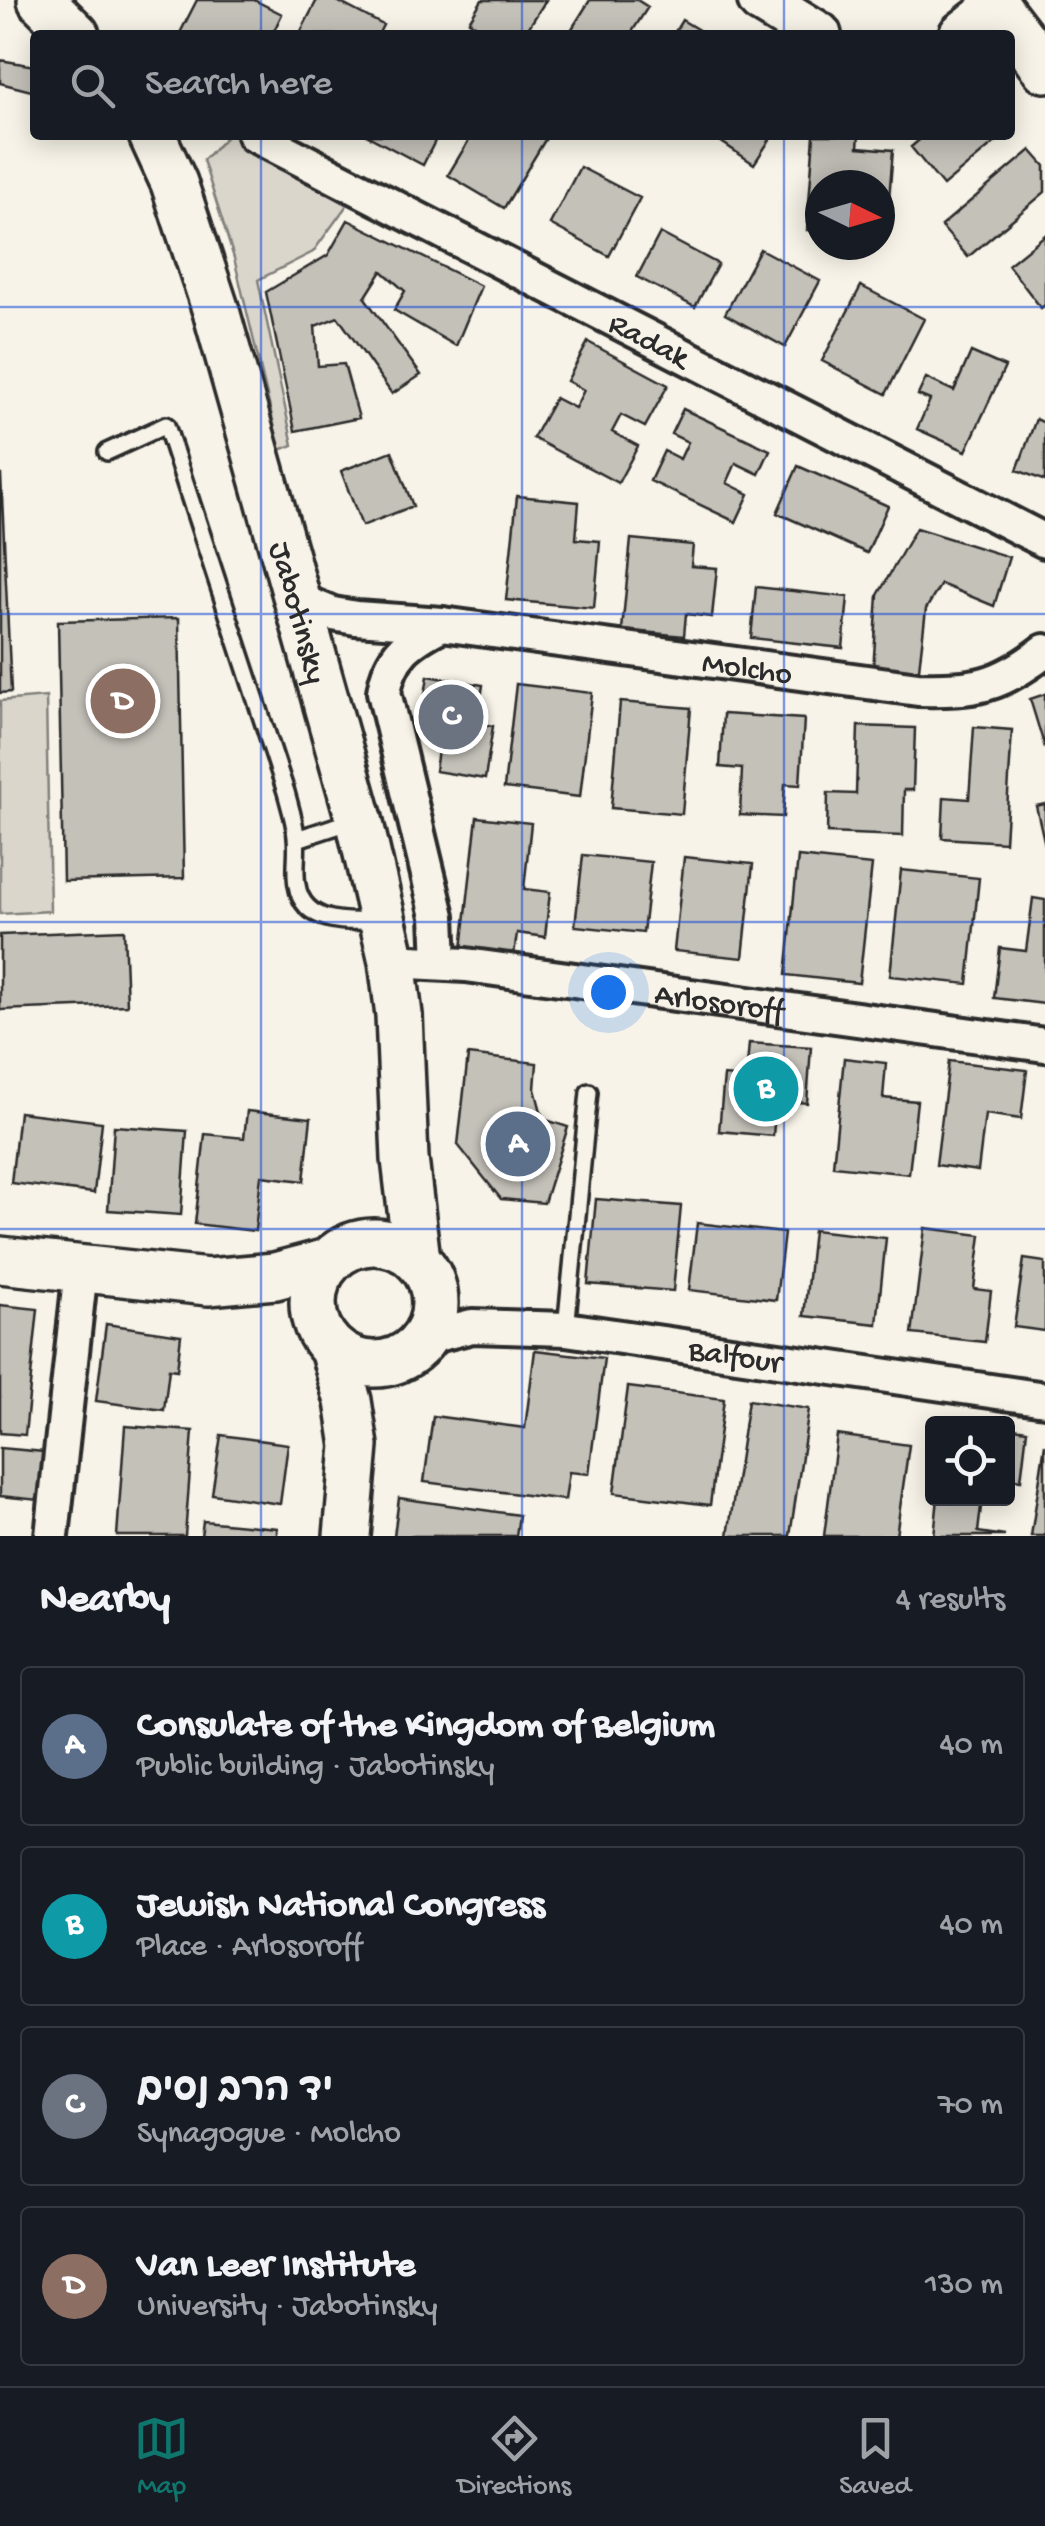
<!DOCTYPE html>
<html lang="en">
<head>
<meta charset="utf-8">
<style>
  :root { --surface:#171b24; --page:#242831; --text:#f1f3f6; --muted:#9ea1a6; --line:#363941; --accent:#0f766e }
  body { margin:0; font-family:"Gochi Hand","Playpen Sans Hebrew",sans-serif; background:var(--page); color:var(--text) }
  .controls { position:absolute; right:30px; bottom:30px; display:grid; overflow:hidden; border-radius:10px; box-shadow:0 5px 25px #0003 }
  .controls button { width:90px; height:90px; display:grid; place-items:center; padding:0; border:0; border-bottom:2px solid var(--line); background:var(--surface); color:var(--text); font:50px sans-serif }
  .compass { position:absolute; left:805px; top:170px; width:90px; height:90px; border-radius:50%; background:var(--surface); box-shadow:0 5px 25px #0003; rotate:95deg }
  .you { position:absolute; left:608px; top:992px; width:35px; height:35px; margin:-25px; border:8px solid #fff; border-radius:50%; background:#1a73e8; box-shadow:0 0 0 15px #1a73e833 }
  .badge { display:grid; place-items:center; width:65px; height:65px; border-radius:50%; background:var(--accent); color:#fff; font-size:32px; font-weight:700 }
  .pin { position:absolute; translate:-50% -50%; border:5px solid #fff; box-shadow:0 2px 10px #0006 }
  .list { margin:0; padding:0; list-style:none }
  h2 { display:flex; justify-content:space-between; align-items:center; height:130px; margin:0; padding:0 40px; font-size:42px }
  h2 small { font-size:32px; font-weight:400; color:var(--muted) }
  .list li { display:grid; grid-template-columns:65px 1fr auto; gap:30px; align-items:center; box-sizing:border-box; height:160px; margin:0 20px 20px; padding:0 20px; border:2px solid var(--line); border-radius:10px }
  .list b { display:block; font-size:38px; white-space:nowrap }
  .list p { margin:0; font-size:32px; white-space:nowrap; color:var(--muted) }
  .list em { font-size:32px; font-style:normal; color:var(--muted) }
  .icon { flex:none; width:55px; height:55px; fill:none; stroke:currentColor; stroke-width:2; stroke-linecap:round; stroke-linejoin:round }
  .map { position:relative; flex:none; width:1045px; height:1536px; overflow:hidden }
  .search { position:absolute; background:var(--surface); box-shadow:0 5px 25px #0003; left:30px; right:30px; top:30px; height:110px; display:flex; align-items:center; gap:25px; box-sizing:border-box; padding:0 35px; border-radius:10px; color:var(--muted); font-size:38px }
  .sheet { height:850px; background:var(--surface) }
  nav { display:flex; justify-content:space-around; align-items:center; box-sizing:border-box; height:140px; border-top:2px solid var(--line); background:var(--surface); font-size:28px; color:var(--muted) }
  nav a { display:grid; justify-items:center; gap:5px }
  nav .on { color:var(--accent) }
  .map>svg:first-child { display:block }
  .green { fill:#dad6cc; stroke:#82807c; stroke-width:2.5 }
  .building { fill:#c4c1b9; stroke:#2b2b2b; stroke-width:2.5 }
  .lines { fill:none; stroke-linecap:round; stroke-linejoin:round }
  .lane-casing { stroke:#2b2b2b; stroke-width:22 }
  .street-casing { stroke:#2b2b2b; stroke-width:40 }
  .secondary-casing { stroke:#2b2b2b; stroke-width:52 }
  .lane { stroke:#f7f3e8; stroke-width:15 }
  .street { stroke:#f7f3e8; stroke-width:32 }
  .secondary { stroke:#f7f3e8; stroke-width:45 }
  .grid { fill:none; stroke:#1d4ed8; stroke-width:2.5; stroke-opacity:0.55 }
  .labels { text-anchor:middle; stroke-width:10; stroke-linejoin:round; paint-order:stroke }
  .street-label { font-size:32px; fill:#2b2b2b; stroke:#f7f3e8 }
</style>
</head>
<body>
<div class="map">
<svg width="1045" height="1536" viewBox="0 0 1045 1536">
  <rect width="100%" height="100%" fill="#f7f3e8"/>
  <filter id="ink" filterUnits="userSpaceOnUse"><feTurbulence type="fractalNoise" baseFrequency=".01" numOctaves="2"/><feDisplacementMap in="SourceGraphic" scale="20" xChannelSelector="R" yChannelSelector="G"/><feConvolveMatrix kernelMatrix="1 2 1 2 8 2 1 2 1" color-interpolation-filters="sRGB"/></filter>
  <g filter="url(#ink)">
    <!-- green -->
    <path class="green" d="M228 135H236L347 205 313 252 258 280 293 445 280 450 234 258 203 160Z
      M46 697 50 911 0 914V701Z"/>
    <!-- building -->
    <path class="building" d="M197 0H254L282 14 272 35H179Z
      M317 0H335L383 25 378 35H299Z
      M482 0H546L524 35H490L469 21Z
      M590 0H637L648 7 630 35H568Z
      M682 20 707 35H673Z
      M0 60 35 66V92L0 83Z
      M366 135H438L423 165Z
      M472 135H548L504 208 448 175Z
      M711 135H773L754 164Z
      M814 135H859L858 147 893 150 886 236H880V185H820V231L807 230Z
      M925 135H1004L943 186 911 147Z
      M1031 150 1045 166V192L968 257 941 226Z
      M580 167 640 198 609 256 550 224Z
      M348 220 481 286 456 346 394 310 405 291 382 271 365 298 421 375 392 394 338 317 315 326 318 366 344 364 359 418 295 431 266 292 328 255Z
      M660 233 718 264 695 307 637 277Z
      M1045 235V305L1041 308 1008 265Z
      M760 249 820 281 785 347 725 314Z
      M861 286 924 319 886 394 822 361Z
      M588 342 668 385 645 427 621 415 612 432 638 446 618 483 533 438 555 398 575 408 584 390 567 381Z
      M971 352 1005 367 966 451 917 429 930 400 918 395 926 378 954 391Z
      M683 409 770 450 759 474 736 463 727 483 749 494 736 522 650 481 664 451 680 459 688 442 671 434Z
      M1036 419 1045 423V481L1017 470Z
      M392 451 413 506 362 526 341 471Z
      M798 466 888 506 867 553 777 513Z
      M1 475 11 692 0 693V475Z
      M517 496 579 502 576 539 600 541 594 608 506 600Z
      M916 528 1009 557 994 606 941 584 926 609 919 669 873 671 878 595Z
      M631 539 693 545 691 566 717 568 712 617 686 614 684 636 622 630Z
      M756 587 848 597 843 648 751 638Z
      M179 618 184 878 63 881 58 621Z
      M428 676 483 685 477 723 493 726 485 779 435 771 440 736 419 733Z
      M516 684 592 693 580 797 504 788Z
      M1045 694V748L1030 699Z
      M620 702 691 708 682 814 611 808Z
      M723 714 804 719 800 785 785 784 783 817 740 815 742 769 720 767Z
      M858 726 915 728 913 790H904L903 836 827 833 828 793 856 794Z
      M974 727 1012 730 1005 842 942 838 944 797 969 799Z
      M1045 804V845L1036 806Z
      M477 817 531 823 524 889 550 892 545 937 517 933 514 955 462 949Z
      M583 855 651 862 643 933 575 926Z
      M684 857 753 864 743 958 674 951Z
      M798 857 872 865 859 983 786 975Z
      M901 870 979 878 968 984 890 976Z
      M1033 898 1045 900V1004L994 998 1000 948 1026 951Z
      M124 930 127 1005 0 1010V935Z
      M749 1043 811 1047 807 1103 776 1100 773 1136 719 1131 724 1076 746 1078Z
      M468 1055 537 1063 535 1089 543 1119 568 1127 544 1203 501 1199 458 1145Z
      M844 1058 886 1063 883 1098 917 1101 909 1174 833 1166Z
      M949 1061 1027 1070 1021 1119 985 1114 978 1171 936 1165Z
      M247 1111 311 1118 304 1181 261 1176 255 1231 195 1224 205 1134 244 1138Z
      M19 1112 102 1122 94 1193 11 1183Z
      M114 1126 187 1131 181 1215 108 1210Z
      M596 1199 681 1206 673 1291 588 1284Z
      M697 1223 784 1233 776 1300 689 1290Z
      M925 1228 981 1235 974 1289 991 1291 985 1342 912 1334Z
      M813 1230 886 1238 877 1324 804 1316Z
      M1024 1259 1045 1262V1331L1014 1327Z
      M0 1305 38 1309 25 1435 0 1433Z
      M106 1324 181 1335 177 1370 169 1369 164 1410 96 1401Z
      M535 1350 604 1358 589 1474 569 1472 565 1500 424 1482 433 1416 525 1428Z
      M628 1387 724 1399 710 1505 614 1493Z
      M748 1400 809 1409 790 1536H728Z
      M125 1426 193 1431 185 1536H117Z
      M1008 1427 1027 1430 1021 1480 1008 1478Z
      M221 1435 288 1444 280 1504 212 1494Z
      M837 1435 909 1445 896 1536H824Z
      M1045 1444V1536H1031Z
      M0 1448 44 1452 39 1500 0 1496Z
      M399 1498 519 1515 516 1536H394Z
      M938 1498H982L978 1532 1005 1536H934Z
      M203 1521 277 1528V1536H201Z"/>
    <g class="lines">
      <!-- lane casing -->
      <g class="lane-casing">
        <path id="lane" d="M107 452 166 425 286 792C290 807 295 822 296 837 298 853 294 869 297 885 303 925 350 923 380 920
          M297 839 355 820
          M566 1329 589 1092"/>
      </g>
      <!-- street casing -->
      <g class="street-casing">
        <g id="street">
          <path id="s1" d="M254 135 1045 541"/>
          <path id="s2" d="M296 599 333 614 356 618 442 624 918 689C976 690 998 687 1045 651"/>
          <path id="s3" d="M392 961 466 965 1045 1045"/>
          <path d="M440 963 438 916 384 692C390 654 409 641 442 624"/>
          <path id="s4" d="M424 1338 472 1326 566 1329 1045 1399"/>
          <path d="M52 1536 81 1269"/>
        </g>
      </g>
      <!-- secondary casing -->
      <g class="secondary-casing">
        <g id="secondary">
          <path d="M41 0 76 35"/>
          <path d="M761 0 818 35"/>
          <path d="M992 0 1045 69"/>
          <path d="M962 35 998 7"/>
          <path id="s5" d="M152 135 174 183 216 311 359 819 392 961 399 1015 405 1159 417 1260"/>
          <circle cx="374" cy="1303" r="61"/>
          <path d="M0 1260 208 1282 275 1276 328 1262"/>
          <path d="M333 1349 348 1401 355 1446 347 1536"/>
        </g>
      </g>
      <!-- lane -->
      <use href="#lane" class="lane"/>
      <!-- street -->
      <use href="#street" class="street"/>
      <!-- secondary -->
      <use href="#secondary" class="secondary"/>
    </g>
  </g>
  <!-- grid -->
  <path class="grid" d="M261 0V35M522 0V35M784 0V35M261 135V1536M522 135V1536M784 135V1536M0 307H1045M0 614H1045M0 922H1045M0 1229H1045"/>
  <g class="labels">
    <!-- street labels -->
    <g class="street-label">
      <text dy="11" stroke="none"><textPath href="#s1" startOffset="445">Radak</textPath></text>
      <text dy="11" stroke="none"><textPath href="#s5" startOffset="500">Jabotinsky</textPath></text>
      <text dy="11" stroke="none"><textPath href="#s2" startOffset="458">Molcho</textPath></text>
      <text dy="11" stroke="none"><textPath href="#s3" startOffset="330">Arlosoroff</textPath></text>
      <text dy="11" stroke="none"><textPath href="#s4" startOffset="315">Balfour</textPath></text>
    </g>
  </g>
</svg>
<div class="controls">
<button><svg class="icon" aria-label="locate" viewBox="0 0 24 24"><circle cx="12" cy="12" r="6"/><path d="M12 2v4M12 18v4M2 12h4M18 12h4"/></svg></button>
</div>
<svg class="compass" viewBox="-18 -18 36 36"><path d="M0-13l5 13h-10z" fill="#e53935"/><path d="M0 13l5-13h-10z" fill="#9ea1a6"/></svg>
<div class="you"></div>
<div class="pin badge" style="left:518px;top:1144px;background:#5c6f8a">A</div>
<div class="pin badge" style="left:766px;top:1089px;background:#0f9aa8">B</div>
<div class="pin badge" style="left:451px;top:717px;background:#6b7280">C</div>
<div class="pin badge" style="left:123px;top:701px;background:#8d6e63">D</div>
<div class="search"><svg class="icon" aria-label="search" viewBox="0 0 24 24"><circle cx="10" cy="10" r="6"/><path d="M15 15l6 6"/></svg>Search here</div>
</div>
<section class="sheet">
<h2>Nearby<small>4 results</small></h2>
<ul class="list">
<li><span class="badge" style="background:#5c6f8a">A</span><div><b>Consulate of the Kingdom of Belgium</b><p>Public building · Jabotinsky</p></div><em>40 m</em></li>
<li><span class="badge" style="background:#0f9aa8">B</span><div><b>Jewish National Congress</b><p>Place · Arlosoroff</p></div><em>40 m</em></li>
<li><span class="badge" style="background:#6b7280">C</span><div><b>יד הרב נסים</b><p>Synagogue · Molcho</p></div><em>70 m</em></li>
<li><span class="badge" style="background:#8d6e63">D</span><div><b>Van Leer Institute</b><p>University · Jabotinsky</p></div><em>130 m</em></li>
</ul>
</section>
<nav>
<a class="on"><svg class="icon" aria-label="map" viewBox="0 0 24 24"><path d="M3 6l6-2 6 2 6-2v14l-6 2-6-2-6 2zM9 4v14M15 6v14"/></svg>Map</a>
<a><svg class="icon" aria-label="directions" viewBox="0 0 24 24"><path d="M12 3l9 9-9 9-9-9zM9 14v-3h6M13 9l2 2-2 2"/></svg>Directions</a>
<a><svg class="icon" aria-label="saved" viewBox="0 0 24 24"><path d="M7 4h10v16l-5-4-5 4z"/></svg>Saved</a>
</nav>
</body>
</html>
